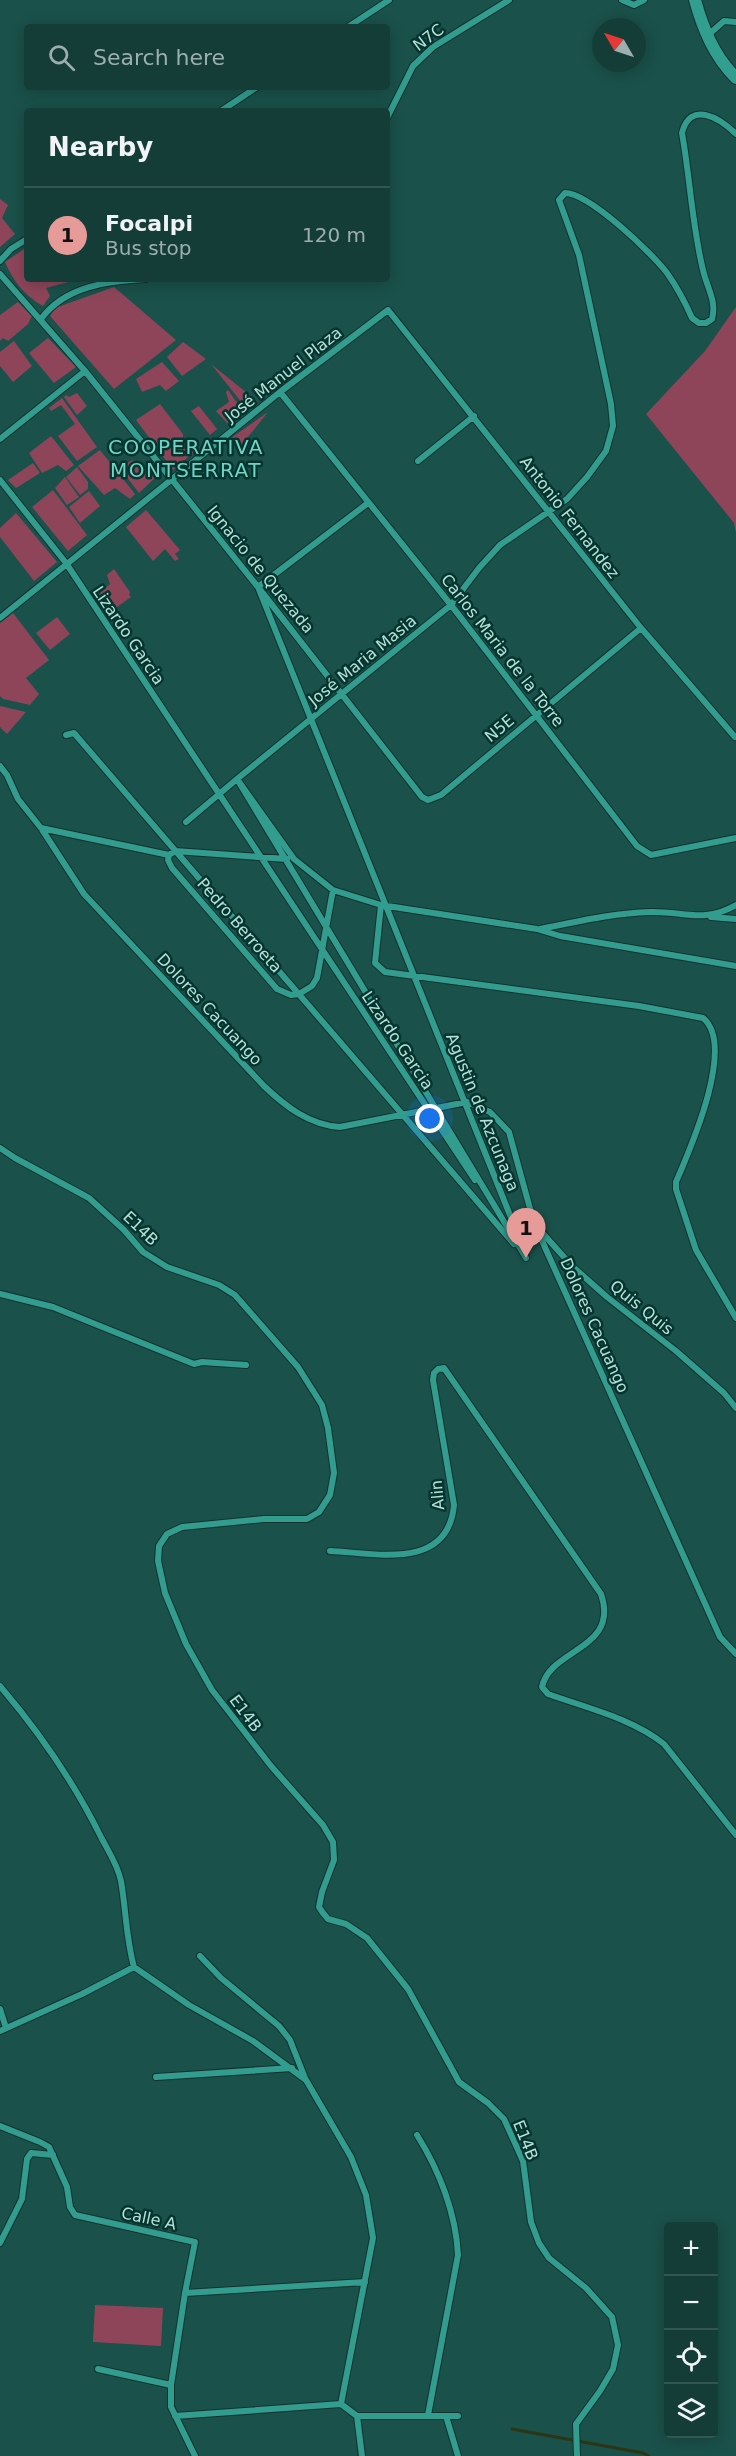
<!DOCTYPE html>
<html lang="en">
<head>
<meta charset="utf-8">
<style>
  :root { --surface:#143d38; --page:#1d4440; --text:#f1f3f6; --muted:#9daeae; --line:#335653; --accent:#e69b98 }
  body { margin:0; font-family:"DejaVu Sans",sans-serif; background:var(--page); color:var(--text) }
  .controls { position:absolute; right:18px; bottom:18px; display:grid; overflow:hidden; border-radius:6px; box-shadow:0 3px 15px #0003 }
  .controls button { width:54px; height:54px; display:grid; place-items:center; padding:0; border:0; border-bottom:2px solid var(--line); background:var(--surface); color:var(--text); font:30px sans-serif }
  .compass { position:absolute; left:592px; top:18px; width:54px; height:54px; border-radius:50%; background:var(--surface); box-shadow:0 3px 15px #0003; rotate:309deg }
  .you { position:absolute; left:430px; top:1119px; width:21px; height:21px; margin:-15px; border:4px solid #fff; border-radius:50%; background:#1a73e8; box-shadow:0 0 0 9px #1a73e833 }
  .badge { display:grid; place-items:center; width:39px; height:39px; border-radius:50%; background:var(--accent); color:#111; font-size:20px; font-weight:700 }
  .pin { position:absolute; translate:-50% -50px; filter:drop-shadow(0 2px 3px #0008) }
  .pin::after { content:''; position:absolute; top:32px; width:21px; height:18px; background:inherit; clip-path:polygon(0 0,100% 0,50% 100%) }
  .list { margin:0; padding:0; list-style:none }
  h2 { display:flex; justify-content:space-between; align-items:center; height:78px; margin:0; padding:0 24px; font-size:26px }
  h2 small { font-size:20px; font-weight:400; color:var(--muted) }
  .list li { display:grid; grid-template-columns:39px 1fr auto; gap:18px; align-items:center; box-sizing:border-box; height:96px; padding:0 24px; border-top:2px solid var(--line) }
  .list b { display:block; font-size:22px; white-space:nowrap }
  .list p { margin:0; font-size:20px; white-space:nowrap; color:var(--muted) }
  .list em { font-size:20px; font-style:normal; color:var(--muted) }
  .icon { flex:none; width:33px; height:33px; fill:none; stroke:currentColor; stroke-width:2; stroke-linecap:round; stroke-linejoin:round }
  .map { position:relative; flex:none; width:736px; height:2456px; overflow:hidden }
  .search { position:absolute; background:var(--surface); box-shadow:0 3px 15px #0003; left:24px; top:24px; width:366px; height:66px; display:flex; align-items:center; gap:15px; box-sizing:border-box; padding:0 21px; border-radius:6px; color:var(--muted); font-size:22px }
  .panel { position:absolute; background:var(--surface); box-shadow:0 3px 15px #0003; left:24px; top:108px; width:366px; height:174px; border-radius:6px }
  .map>svg:first-child { display:block }
  .green { fill:#8e455a }
  .lines { fill:none; stroke-linecap:round; stroke-linejoin:round }
  .stream { stroke:#2c3615; stroke-width:3 }
  .street-casing { stroke:#13332f; stroke-width:8 }
  .secondary-casing { stroke:#13332f; stroke-width:14 }
  .street { stroke:#329d8f; stroke-width:6 }
  .secondary { stroke:#319e90; stroke-width:12 }
  .labels { text-anchor:middle; stroke-width:5; stroke-linejoin:round; paint-order:stroke }
  .street-label { font-size:16px; fill:#b4e2d9; stroke:#06352f }
  .quarter-label { font-size:20px; letter-spacing:1.5px; fill:#6fd4c5; stroke:#06352f }
</style>
</head>
<body>
<div class="map">
<svg width="736" height="2456" viewBox="0 0 736 2456">
  <rect width="100%" height="100%" fill="#1a514a"/>
  <!-- green -->
  <path class="green" d="M0 199 8 205 2 218 15 234 0 247Z
    M27 247V279H79L46 288 50 296 43 306C25 296 13 281 5 262Z
    M114 287 176 340 114 389 50 316 55 308Z
    M18 302 32 316 28 324 8 341 3 338 0 341V315Z
    M736 307V533L734 523 646 414 705 351Z
    M48 338 76 367 54 383 29 353Z
    M14 341 32 366 13 382 0 366V352Z
    M183 342 206 359 182 376 167 357Z
    M162 362 179 381 166 391 160 385 142 392 136 379Z
    M211 364 257 401 246 408Z
    M228 390 243 411 227 423 216 411 229 402 226 392Z
    M77 393 87 406 77 415 64 397 66 395 69 397Z
    M62 398 97 447 77 461 58 436 75 424 61 405 51 411 49 408Z
    M160 404 183 434V439L194 452 173 470 136 420Z
    M199 406 217 429 210 435 191 411Z
    M268 412 239 448 231 438Z
    M51 436 74 465 66 471 58 465 42 473 29 453Z
    M100 450 135 494 130 499 115 488 104 495 78 466Z
    M133 460 142 472 150 465 158 475 139 493 119 467Z
    M33 463 40 473 16 488 8 480Z
    M77 467 88 482V489L80 495 66 477Z
    M65 477 79 497 67 505 55 488Z
    M53 490 87 535 68 551 32 507Z
    M89 491 100 506 80 523 69 507Z
    M146 510 180 550 175 554 179 559 175 561 165 549 153 561 126 527Z
    M16 513 57 562 34 581 0 537V528Z
    M114 569 130 592 129 595 131 597 113 610 100 593 110 584 107 575Z
    M13 613 49 660 26 678 39 694 30 705 3 699 0 696V623Z
    M57 617 70 634 50 650 36 633Z
    M0 706 26 712 7 734 0 727Z
    M95 2305 163 2308 161 2346 93 2342Z"/>
  <g class="lines">
    <!-- stream -->
    <path class="stream" d="M512 2429 643 2453 649 2456"/>
    <!-- street casing -->
    <g class="street-casing">
      <path id="street" d="M622 0 634 5 644 0
        M348 27 389 0
        M707 36 724 21 736 22
        M221 111 257 87
        M387 118 413 66 433 47 509 0
        M0 261 11 249 27 239
        M0 274 85 371 258 587 422 797 428 800 441 795 641 628
        M41 319C65 286 108 281 146 279
        M280 392 451 605 637 846 651 855 736 838
        M0 439 85 371
        M418 461 474 416
        M0 480 66 563 475 1180
        M368 503 258 587 520 1240
        M0 618 280 392 388 310 641 628 735 737
        M66 735 74 733 514 1244
        M0 766 7 775 18 799 41 828 84 894 264 1086C285 1106 309 1125 340 1127L467 1102 490 1112 509 1132 534 1223 720 1637 736 1654
        M186 822 237 779 451 605 479 568 500 545 567 499 587 477 606 451 613 426 611 404 579 255 559 200 565 193C589 193 652 253 667 273 677 287 685 302 692 318L699 323H706L712 319C717 301 707 288 703 270 692 225 690 178 682 133 690 100 720 118 736 134
        M41 828 169 855
        M287 859 175 851 169 855 168 860 172 868 277 989 291 995 299 994 312 986 317 978 333 890
        M381 905 375 963 385 972 639 1006 703 1018C736 1045 691 1147 676 1182V1189L696 1250 736 1318
        M711 917 736 919
        M540 929C576 922 613 913 650 912 685 911 702 924 736 905
        M0 1148 15 1158 89 1198 124 1230 143 1252 167 1267 219 1285 235 1295 298 1367 322 1405 328 1428 334 1473 330 1495 319 1512 307 1519H264L182 1527 167 1534 159 1546 158 1561 165 1593 186 1644 212 1690 271 1766 323 1825 333 1842 334 1860 322 1892 319 1907 323 1913 328 1919 346 1924 367 1938 408 1989 459 2082 488 2103 504 2119 523 2161 531 2222 539 2243 549 2258 586 2288 612 2317 618 2345 613 2369 600 2391 576 2424 577 2456
        M538 1228 572 1266 607 1297 676 1351 724 1393 736 1408
        M526 1258 237 779 294 859 333 890 381 905 537 929 560 936 736 966
        M0 1294 53 1307 194 1364 202 1362 246 1365
        M330 1551C376 1553 448 1571 454 1505L433 1380 434 1373 438 1369 444 1368 601 1594C620 1650 550 1648 542 1687L548 1694C587 1708 631 1718 664 1744L736 1835
        M0 1686C40 1733 75 1784 102 1839 109 1852 118 1866 121 1881 126 1910 126 1938 134 1967
        M200 1956 221 1978 279 2026 290 2040 305 2078
        M0 2009 6 2028
        M0 2031 82 1994 134 1967 189 2005 253 2041 306 2080 351 2157 366 2195 373 2238 341 2404
        M156 2077 292 2068
        M0 2126 40 2142 49 2147 67 2187 70 2207 75 2215 195 2242 185 2293 171 2385V2407L195 2456
        M417 2135C439 2170 456 2213 458 2255L428 2415
        M0 2243 22 2199 27 2159 31 2153 53 2155
        M185 2293 365 2282
        M98 2369 171 2385
        M175 2416 341 2404 357 2416H458
        M357 2416 362 2456
        M446 2416 458 2456"/>
    </g>
    <!-- secondary casing -->
    <g class="secondary-casing">
      <path id="secondary" d="M695 0C703 29 714 56 736 78"/>
    </g>
    <!-- street -->
    <use href="#street" class="street"/>
    <!-- secondary -->
    <use href="#secondary" class="secondary"/>
  </g>
  <g class="labels">
    <!-- street labels -->
    <g class="street-label">
      <text transform="translate(428 37) rotate(-37)" y="6">N7C</text>
      <text transform="translate(283 374) rotate(-38)" y="6">José Manuel Plaza</text>
      <text transform="translate(570 517) rotate(52)" y="6">Antonio Fernandez</text>
      <text transform="translate(261 569) rotate(51)" y="6">Ignacio de Quezada</text>
      <text transform="translate(129 635) rotate(56)" y="6">Lizardo Garcia</text>
      <text transform="translate(503 650) rotate(52)" y="6">Carlos Maria de la Torre</text>
      <text transform="translate(362 660) rotate(-39)" y="6">José Maria Masia</text>
      <text transform="translate(499 728) rotate(-40)" y="6">N5E</text>
      <text transform="translate(240 925) rotate(49)" y="6">Pedro Berroeta</text>
      <text transform="translate(210 1009) rotate(47)" y="6">Dolores Cacuango</text>
      <text transform="translate(398 1040) rotate(56)" y="6">Lizardo Garcia</text>
      <text transform="translate(483 1112) rotate(68)" y="6">Agustin de Azcunaga</text>
      <text transform="translate(141 1228) rotate(44)" y="6">E14B</text>
      <text transform="translate(642 1307) rotate(39)" y="6">Quis Quis</text>
      <text transform="translate(595 1325) rotate(66)" y="6">Dolores Cacuango</text>
      <text transform="translate(437 1495) rotate(-95)" y="6">Alin</text>
      <text transform="translate(246 1713) rotate(53)" y="6">E14B</text>
      <text transform="translate(526 2140) rotate(68)" y="6">E14B</text>
      <text transform="translate(149 2218) rotate(12)" y="6">Calle A</text>
    </g>
    <!-- quarter labels -->
    <g class="quarter-label">
      <text x="186" y="454">COOPERATIVA<tspan x="186" dy="23">MONTSERRAT</tspan></text>
    </g>
  </g>
</svg>
<div class="controls">
<button>+</button>
<button>−</button>
<button><svg class="icon" aria-label="locate" viewBox="0 0 24 24"><circle cx="12" cy="12" r="6"/><path d="M12 2v4M12 18v4M2 12h4M18 12h4"/></svg></button>
<button><svg class="icon" aria-label="layers" viewBox="0 0 24 24"><path d="M12 4l9 5-9 5-9-5zM3 14l9 5 9-5"/></svg></button>
</div>
<svg class="compass" viewBox="-18 -18 36 36"><path d="M0-13l5 13h-10z" fill="#e53935"/><path d="M0 13l5-13h-10z" fill="#9daeae"/></svg>
<div class="you"></div>
<div class="pin badge" style="left:526px;top:1258px">1</div>
<div class="search"><svg class="icon" aria-label="search" viewBox="0 0 24 24"><circle cx="10" cy="10" r="6"/><path d="M15 15l6 6"/></svg>Search here</div>
<section class="panel">
<h2>Nearby<small></small></h2>
<ul class="list">
<li><span class="badge">1</span><div><b>Focalpi</b><p>Bus stop</p></div><em>120 m</em></li>
</ul>
</section>
</div>
</body>
</html>
